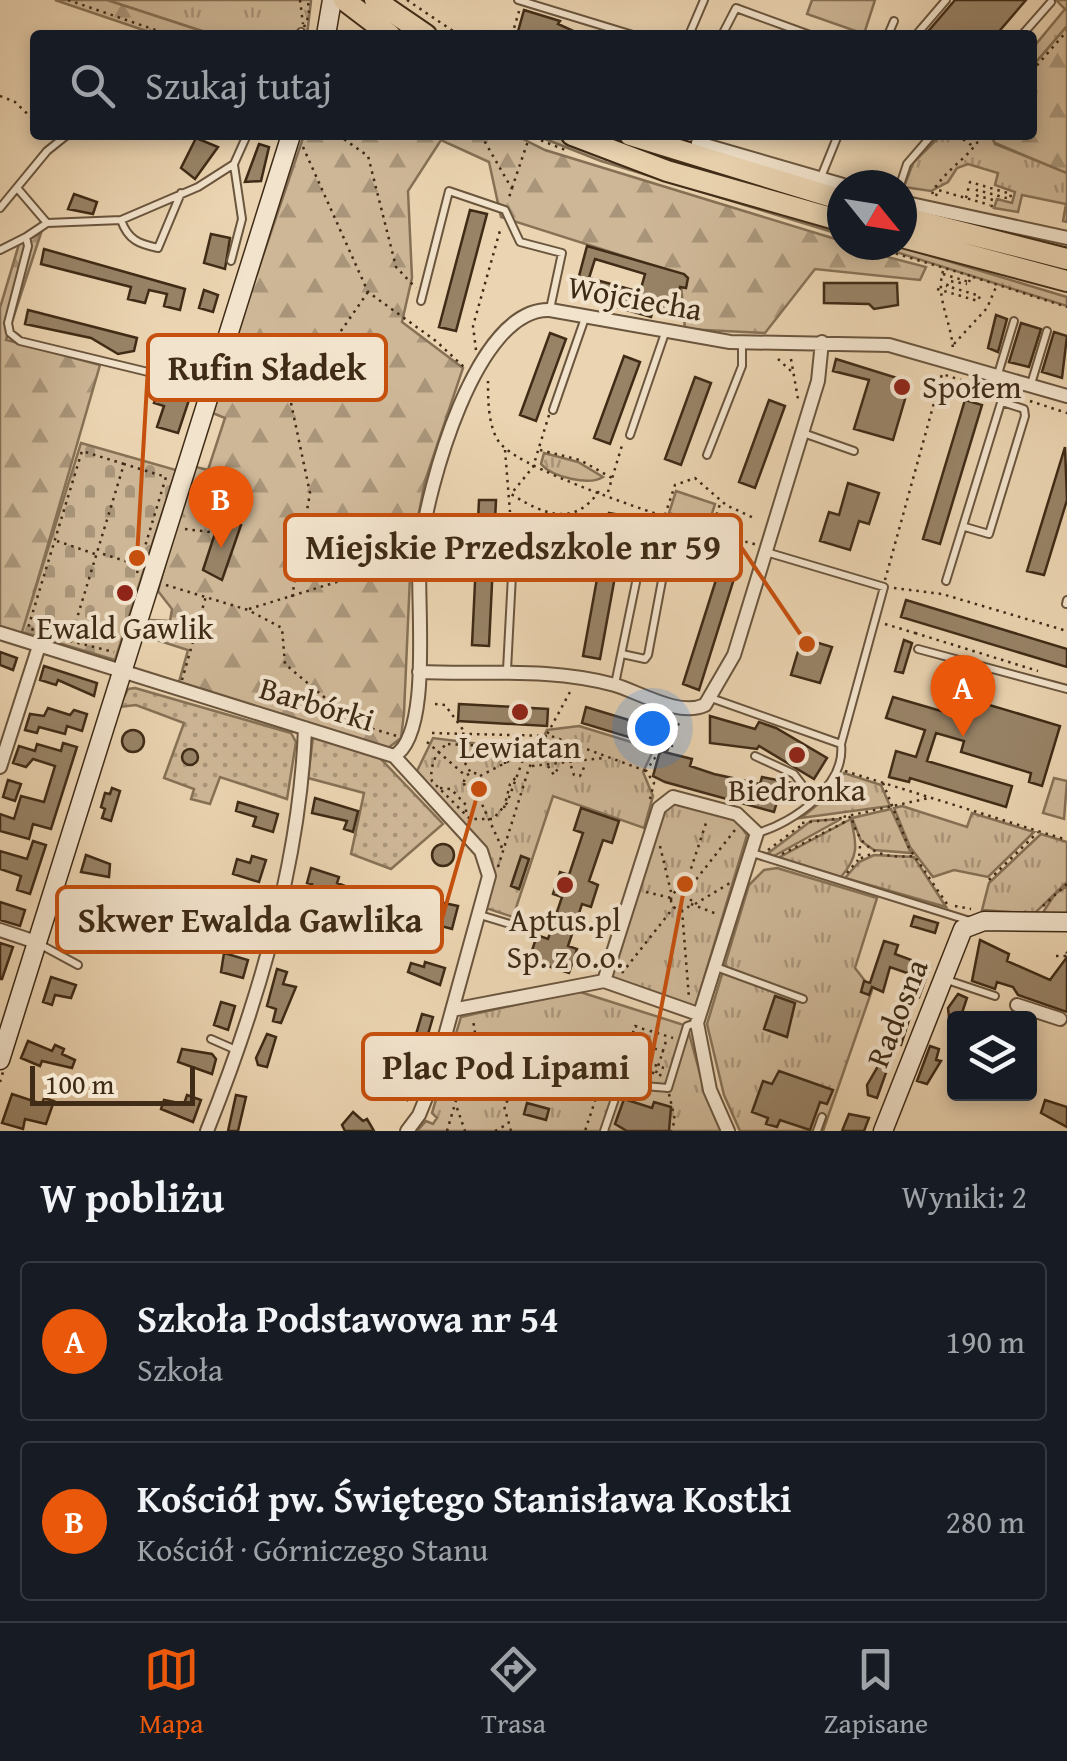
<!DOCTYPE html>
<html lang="pl">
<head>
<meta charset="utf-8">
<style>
  :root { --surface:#171b24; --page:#242831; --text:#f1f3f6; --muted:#9ea1a6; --line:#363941; --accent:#ea580c }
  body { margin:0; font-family:"Gentium Book Plus",serif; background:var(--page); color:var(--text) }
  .controls { position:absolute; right:30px; bottom:30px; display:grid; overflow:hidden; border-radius:10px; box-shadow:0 5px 15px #0003 }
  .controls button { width:90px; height:90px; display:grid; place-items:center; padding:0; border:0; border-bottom:2px solid var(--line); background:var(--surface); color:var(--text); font:50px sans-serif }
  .compass { position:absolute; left:827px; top:170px; width:90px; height:90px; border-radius:50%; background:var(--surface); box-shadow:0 5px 15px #0003; rotate:120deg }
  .scale { position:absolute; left:30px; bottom:25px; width:165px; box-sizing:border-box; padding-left:10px; border:5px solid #3f2b16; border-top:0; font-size:28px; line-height:35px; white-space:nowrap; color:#3f2b16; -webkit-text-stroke:8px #f2e3cc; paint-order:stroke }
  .you { position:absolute; left:652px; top:728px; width:35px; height:35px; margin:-25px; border:8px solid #fff; border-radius:50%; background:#1a73e8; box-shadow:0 0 0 15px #1a73e833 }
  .badge { display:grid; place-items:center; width:65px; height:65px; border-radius:50%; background:var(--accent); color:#fff; font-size:32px; font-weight:700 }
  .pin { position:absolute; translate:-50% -82px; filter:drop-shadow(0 2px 5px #0008) }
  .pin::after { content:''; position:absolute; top:52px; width:35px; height:30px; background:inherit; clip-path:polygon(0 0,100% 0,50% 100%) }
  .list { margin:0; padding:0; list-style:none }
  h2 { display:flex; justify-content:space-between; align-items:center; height:130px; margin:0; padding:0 40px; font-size:42px }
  h2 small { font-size:32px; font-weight:400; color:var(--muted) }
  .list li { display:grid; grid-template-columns:65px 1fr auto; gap:30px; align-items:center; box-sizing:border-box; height:160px; margin:0 20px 20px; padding:0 20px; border:2px solid var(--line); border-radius:10px }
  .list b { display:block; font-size:38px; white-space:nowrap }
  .list p { margin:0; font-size:32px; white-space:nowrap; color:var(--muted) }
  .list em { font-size:32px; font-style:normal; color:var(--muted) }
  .icon { flex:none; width:55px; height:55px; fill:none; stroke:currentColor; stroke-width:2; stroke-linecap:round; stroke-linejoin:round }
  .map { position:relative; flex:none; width:1067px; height:1131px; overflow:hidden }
  .search { position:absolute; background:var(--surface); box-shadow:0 5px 15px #0003; left:30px; right:30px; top:30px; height:110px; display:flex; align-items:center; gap:25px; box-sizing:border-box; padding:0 35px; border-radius:10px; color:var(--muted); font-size:38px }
  .sheet { height:490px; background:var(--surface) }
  nav { display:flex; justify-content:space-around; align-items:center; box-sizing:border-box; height:140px; border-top:2px solid var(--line); background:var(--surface); font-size:28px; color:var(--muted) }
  nav a { display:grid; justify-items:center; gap:5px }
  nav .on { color:var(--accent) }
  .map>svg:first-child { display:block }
  .grass { fill:url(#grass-tufts); stroke:#867156; stroke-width:2.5 }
  .forest { fill:url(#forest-firs); stroke:#867156; stroke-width:2.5 }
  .cemetery { fill:url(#cemetery-stones); stroke:#867156; stroke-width:2.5 }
  .garden { fill:url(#garden-dots); stroke:#867156; stroke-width:2.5 }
  .pitch { fill:#ceb797; stroke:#867156; stroke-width:2.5 }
  .building { fill:#988367; stroke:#3f2b16; stroke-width:2.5; fill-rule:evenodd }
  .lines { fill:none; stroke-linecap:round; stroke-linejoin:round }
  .lane-casing { stroke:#6a553d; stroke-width:10 }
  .street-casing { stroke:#6a553d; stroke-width:16 }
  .secondary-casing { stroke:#3f2b16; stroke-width:21 }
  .primary-casing { stroke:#3f2b16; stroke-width:24 }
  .path { stroke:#3f2b16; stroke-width:2.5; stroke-dasharray:2.5 5; stroke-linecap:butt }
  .lane { stroke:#f2e3cc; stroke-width:6 }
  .street { stroke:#f2e3cc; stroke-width:12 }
  .secondary { stroke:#f2e3cc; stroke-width:18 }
  .primary { stroke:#ebd4b1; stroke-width:20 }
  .poi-dot { fill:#8f2418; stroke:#f2e3cc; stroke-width:4 }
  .labels { text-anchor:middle; stroke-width:8; stroke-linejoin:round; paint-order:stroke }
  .street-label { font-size:32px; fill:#3f2b16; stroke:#f2e3cc }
  .poi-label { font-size:32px; fill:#3f2b16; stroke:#f2e3cc }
  .leader { fill:none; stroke:#c6500e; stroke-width:4 }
  .callout-dot { fill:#c6500e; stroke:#f2e3cc; stroke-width:4 }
  .callout { fill:#f2e3cc; stroke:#c6500e; stroke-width:4 }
  .callout-label { font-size:35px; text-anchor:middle; font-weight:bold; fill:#3f2b16 }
</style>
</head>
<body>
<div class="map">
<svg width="1067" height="1131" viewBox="0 0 1067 1131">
  <defs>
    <pattern id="grass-tufts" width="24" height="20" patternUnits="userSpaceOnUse" patternTransform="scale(2.5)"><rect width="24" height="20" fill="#ceb797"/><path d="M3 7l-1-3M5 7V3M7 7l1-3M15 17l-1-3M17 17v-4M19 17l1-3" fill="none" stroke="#a9957a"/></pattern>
    <pattern id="forest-firs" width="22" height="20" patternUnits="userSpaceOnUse" patternTransform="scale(2.5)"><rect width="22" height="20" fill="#ceb797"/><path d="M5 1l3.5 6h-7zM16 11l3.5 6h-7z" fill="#a9957a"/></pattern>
    <pattern id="cemetery-stones" width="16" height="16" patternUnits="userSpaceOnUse" patternTransform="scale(2.5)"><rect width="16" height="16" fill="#ceb797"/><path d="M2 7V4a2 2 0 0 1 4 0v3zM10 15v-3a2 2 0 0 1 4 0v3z" fill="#a9957a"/></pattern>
    <pattern id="garden-dots" width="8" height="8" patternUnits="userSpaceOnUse" patternTransform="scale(2.5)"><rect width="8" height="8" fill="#ceb797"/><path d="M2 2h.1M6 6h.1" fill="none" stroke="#a9957a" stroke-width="1.8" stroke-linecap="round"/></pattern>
  </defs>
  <rect width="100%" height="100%" fill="#ebd4b1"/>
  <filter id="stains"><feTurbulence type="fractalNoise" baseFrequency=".002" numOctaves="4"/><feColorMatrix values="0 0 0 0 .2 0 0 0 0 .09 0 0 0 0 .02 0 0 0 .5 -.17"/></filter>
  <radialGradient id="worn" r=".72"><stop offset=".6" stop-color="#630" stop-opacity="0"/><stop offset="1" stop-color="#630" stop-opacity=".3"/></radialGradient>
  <!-- grass -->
  <path class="grass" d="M107 0H310L311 1 307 35H214Z
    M1056 0H1067V26L1032 67V49L1065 9Z
    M535 135H555L842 230V235L601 161Z
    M587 135H606L842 208V217Z
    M941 135H991L995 144 1067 173V222L1063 221 1066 204 1022 195 1018 212 994 208 997 199 1012 203 1015 192 995 185 998 173 968 164 957 168 948 182 931 191 904 187 913 163Z
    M874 245H895L1067 297V306Z
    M544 453 578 462 603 477C589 486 552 477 541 464Z
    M579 726 654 749 643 772 653 796 644 828 553 796 513 917 486 908 480 845 417 771 433 738 536 751 547 730Z
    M844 773 881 785 890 806 801 818 833 792Z
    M671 801 734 817 747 835 695 1008 610 980 659 814Z
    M902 806 967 827 972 813 1034 832 988 877 954 870 933 877 910 847 894 808Z
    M891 809 911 853 874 850 861 841 852 818Z
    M841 819 774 856 767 854 811 821Z
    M851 819C857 845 859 856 841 877L778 858Z
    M1041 834 1067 842V882L1034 914 982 910 989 883Z
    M874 855 914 857 946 907 845 878 859 862Z
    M777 868 877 898 855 968 872 990 823 1131H740L724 1095 707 1024 749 885 764 870Z
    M1067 886V913L1042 914 1055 894Z
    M577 991 687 1026 705 1092 722 1131H417L426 1121 433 1124 437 1118 432 1113 461 1017Z"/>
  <!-- forest -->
  <path class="forest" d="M55 0H107L214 35H158Z
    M1067 26V173L995 143 991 136 1032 135V67Z
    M304 135H515L545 150 842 241V245L926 267 920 280 815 269 765 333 685 329 680 274 501 217 489 162 441 140 408 191 412 278 402 322 463 368 425 481 411 554 404 713 401 738 388 748 179 682 188 650 147 637 151 620 170 621 172 609 158 591 192 466 208 470 225 418 210 412Z
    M41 233 6 340 100 365 22 634 0 627V308L19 244Z"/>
  <!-- cemetery -->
  <path class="cemetery" d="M81 443 176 470 115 660 22 632Z"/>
  <!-- garden -->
  <path class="garden" d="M135 688 291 733 296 742 287 799 220 777 210 804 191 799 194 789 164 778 184 723 136 705 119 707 128 689Z
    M313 737 379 757 443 824 391 869 351 854 364 793 308 778Z"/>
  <!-- pitch -->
  <path class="pitch" d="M812 0H875L864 34 807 14Z
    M676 491 715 504 708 526 669 513Z
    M1054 778 1067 781 1064 819 1043 813Z"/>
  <!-- building -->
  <path class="building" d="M955 0H1026L996 35H925Z
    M524 10 560 21 558 24 582 35H517Z
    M196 138 218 147 195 179 181 168Z
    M259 144 269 147 261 181 245 182Z
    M74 194 97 202 93 214 68 209Z
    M470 210 487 214 456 331 439 327Z
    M211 234 230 238 225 269 204 263Z
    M587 246 684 274 688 278 686 288 680 287 673 316 653 310 651 317 574 295ZM595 259 645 274 640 292 589 278Z
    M44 249 185 289 180 310 164 306 167 294 149 290 145 303 128 299 131 287 41 264Z
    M824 283H897L898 305 874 309 869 304 824 303Z
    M204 290 218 295 213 312 199 308Z
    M28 310 137 338 134 351 118 354 91 338 25 324Z
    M996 315 1007 319 998 352 988 348Z
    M1021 323 1041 329 1029 367 1009 362Z
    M1054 332 1067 336 1062 378 1042 372Z
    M550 333 566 339 536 421 520 415Z
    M624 356 640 362 610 444 594 438Z
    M836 359 910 382 893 440 854 429 869 380 833 371Z
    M695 377 711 383 681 465 665 459Z
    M161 383 192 391 178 433 157 427 164 406 154 403Z
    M769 400 785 406 755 488 739 482Z
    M965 400 982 405 940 544 923 539Z
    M1065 447 1067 500 1044 575 1027 571Z
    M848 483 879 493 869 524 859 521 850 550 820 541 829 512 839 515Z
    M479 500H496L489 646 472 645Z
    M609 513 626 516 600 659 583 656Z
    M220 518 241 525 222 580 203 570Z
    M727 545 743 550 699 690 683 684Z
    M906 600 1067 649V667L901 617Z
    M802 638 832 647 820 683 791 675Z
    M904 640 912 643 903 673 895 671Z
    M0 652 17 658 13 670 0 665Z
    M44 666 97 683 94 696 58 680 56 685 40 680Z
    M893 697 941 711 945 700 974 709 976 701 1060 726 1042 786 1029 782 1031 773 961 752 964 741 936 733 927 761 1012 786 1006 807 910 778 909 782 889 777 896 751 916 757 925 730 886 718Z
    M459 704 548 709 547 726 458 721Z
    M586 707 672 733 668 749 582 723Z
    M48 708 70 715 74 710 87 714 82 731 67 726 65 734 39 727 37 733 25 730 30 714 44 716Z
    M710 716 755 729 759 722 776 728 827 758 814 779 759 746 757 749 710 743Z
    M122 741a11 11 0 1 1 22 0a11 11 0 1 1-22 0Z
    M63 743 77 747 51 829 33 824 29 839 0 831V814L14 819 21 796 44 802 55 766 33 759 26 767 13 763 19 746 35 751 37 744 61 751Z
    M182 757a8 8 0 1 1 16 0a8 8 0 1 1-16 0Z
    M660 751 692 759 690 766 714 774 760 784 762 777 792 783 791 799 779 795 774 812 665 782 653 776Z
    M8 780 21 784 15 801 3 797Z
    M112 788 120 791 111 821 102 818 105 809 101 807 105 793 110 794Z
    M315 798 358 811 353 832 344 829 347 821 312 813Z
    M238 802 278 814 273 832 253 826 256 817 236 811Z
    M581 808 619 821 612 843 603 840 589 881 598 885 591 907 582 904 568 946 577 949 569 973 529 960 537 935 548 939 562 897 553 894 560 872 569 875 583 833 574 830Z
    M33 841 46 845 30 894 17 890 21 876 0 869V851L27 859Z
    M432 855a11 11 0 1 1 22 0a11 11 0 1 1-22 0Z
    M86 855 110 864 109 877 81 872Z
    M252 856 266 860 259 882 233 874 237 859 250 863Z
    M521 856 529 859 519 889 511 886Z
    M311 868 339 877 337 883 353 889 350 896 324 888 322 894 310 890 312 884 307 883Z
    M430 900 458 906 452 929 437 925 440 917 427 909Z
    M0 902 25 910 20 926 0 920Z
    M914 916 938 923 935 933 911 926Z
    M980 940 1009 954 1007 961 1050 980 1067 957V1012L1018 995 1013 987 997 982 995 989 972 981Z
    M884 941 898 945 895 954 930 967 919 997 904 991 910 974 890 967 883 992 872 987 869 995 861 992 864 981 870 983Z
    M0 943 13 947 2 979H0Z
    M224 953 248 960 243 978 221 972Z
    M425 962 445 968 440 985 408 972 411 963 424 967Z
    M277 969 287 972 283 984 296 987 281 1023 273 1021 276 1009 267 1006Z
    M51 977 76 985 71 998 55 995 52 1005 43 1002Z
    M958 994 967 998 962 1013 959 1018H949L948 1008Z
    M775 996 795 1003 787 1037 764 1029Z
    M221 1002 235 1006 228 1030 214 1025Z
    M422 1014 433 1017 423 1051 412 1048Z
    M894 1015 909 1020 901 1045 886 1040Z
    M267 1034 276 1037 267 1067 258 1065 256 1058Z
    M28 1041 52 1051 55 1045 64 1049 62 1054 75 1060 72 1068 42 1061 40 1066 21 1058Z
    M930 1046 939 1049 936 1060 941 1061 927 1084 917 1081Z
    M182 1049 212 1054 216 1059 212 1074 178 1062Z
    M407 1065 417 1068 407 1100 376 1084 379 1076 403 1079Z
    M878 1066 887 1070 877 1098 868 1095 867 1085Z
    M779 1071 833 1090 827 1104 820 1102 810 1130 780 1120 777 1127 766 1124 768 1118 752 1112 763 1081 772 1084Z
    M12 1094 42 1104 44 1098 54 1101 46 1124 25 1119 23 1129 2 1123Z
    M187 1095 201 1100 193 1122 161 1109 164 1100 184 1104Z
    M236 1095 246 1097 238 1131H228Z
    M624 1099 652 1108 654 1102 671 1107 669 1131H627L615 1124Z
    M1045 1100 1067 1107V1127L1041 1113Z
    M527 1103 549 1109 546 1120 524 1114Z
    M353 1112 363 1121 367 1119 374 1131H345L342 1125Z
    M849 1114 869 1118 864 1131H842Z"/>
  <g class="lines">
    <!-- lane casing -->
    <g class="lane-casing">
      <path id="lane" d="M518 0 633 35
        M301 32 303 35
        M689 35 704 0
        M722 35 736 8 810 35
        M888 35 894 21
        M916 35 946 0
        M1022 35 1051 2
        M821 177 838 135
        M900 185 907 164 932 135
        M18 189 47 223
        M0 208 47 151 67 135
        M121 220C128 240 139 244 158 248L181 193
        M0 250 26 237
        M231 261 242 219 234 165
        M421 301 449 191 505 210 520 242 562 253 550 309
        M998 374 1014 321
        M1031 384 1047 331
        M210 387 20 341 10 333 8 323 28 246 26 237 47 223 121 220 198 187 234 164 247 135
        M553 410 585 318
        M803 433 854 451
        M630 435 665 333
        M707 455 742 366V344
        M965 527 989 534 1025 416 1024 409 1002 402
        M946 581 1008 380
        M1066 604 1067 600
        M918 649 1067 689
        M507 670 515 518
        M615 684 647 529 667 533 670 538 648 655 645 659 622 654
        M711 698 841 744
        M755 756 794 774 813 799
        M757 833C794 823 846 785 841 744L884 587 766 552
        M749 852 970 921
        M480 915 523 928
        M41 945 78 965
        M716 967 803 999
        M944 979 995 996
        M211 1039 236 1050
        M604 1131 620 1084 668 1088 687 1026 696 1023
        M817 1131 822 1117"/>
    </g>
    <!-- street casing -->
    <g class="street-casing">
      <path id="street" d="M698 143 843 185
        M902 202 1067 238
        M0 633 394 756 481 851 489 876 432 1083 419 1115 407 1131
        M419 672C486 675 548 667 615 685 641 693 679 717 705 705L734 655 818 381 822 342
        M394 756C434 734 415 593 420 550 427 490 475 307 550 310L730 342 889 345 1067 396
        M0 767 39 646
        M0 930 36 942
        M1017 1005 1060 1019
        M452 1010 604 981
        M698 1014 604 981 659 808 673 797 737 814 757 833 697 1023 710 1090 728 1131
        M207 1131C257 1006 300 864 305 728"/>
    </g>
    <!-- secondary casing -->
    <g class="secondary-casing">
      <path id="secondary" d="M326 35 332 0
        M0 1060 291 135
        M883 1131 963 929 984 921 1067 922"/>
    </g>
    <!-- primary casing -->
    <g class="primary-casing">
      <path id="primary" d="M344 0 390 35
        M375 0 426 35
        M572 135 667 171 842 221
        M630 135 842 200
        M902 217 1067 259
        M902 237 1067 281"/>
    </g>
    <!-- path -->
    <path class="path" d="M68 0 170 35
      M300 0 303 24
      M407 0 459 35
      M304 27 309 15 308 0
      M512 35 520 8
      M1032 71 1067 31
      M0 96 15 102 35 121
      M338 135 368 156 396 267 416 288
      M481 135 512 189 508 200
      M527 135 568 151
      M957 135 974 147
      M303 147 368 292 436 341 465 368
      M851 176 884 185
      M512 188 529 138
      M932 194C943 170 969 159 982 135
      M936 196 938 190 990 205
      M966 198 970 182 1011 194 1010 199 977 190 975 195 993 200 991 209
      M867 245 971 276 969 282
      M943 271C935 298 952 322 953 351
      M943 274 969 282
      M973 277 1067 307
      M937 289 978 301 980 296 947 286 949 281 967 284
      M954 344 987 308 996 287
      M476 350 473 326 501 227
      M778 359 792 372
      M791 359 798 399
      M488 381C488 400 488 426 499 442 522 474 711 533 758 545
      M1030 401 1067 413
      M549 415 533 467 511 494C543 514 574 528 599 491
      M505 450 510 512
      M540 450 580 460 612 478
      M124 464 82 451 28 628 70 641 124 464 166 477 137 573
      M608 492 623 442
      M665 515 675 485 695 478 726 505 756 519
      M185 529 210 532 212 527 202 472
      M712 529 720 504
      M57 541 95 554
      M103 554 138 565
      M885 580 942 374 993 390
      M166 585 248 610 282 628 285 664 356 724 397 736
      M894 588 942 594 1067 631
      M292 597 310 493 291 403 368 292
      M249 609 382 568H408
      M885 624 915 633 916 639
      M915 633 1038 671
      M70 641 114 652
      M182 680 206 596
      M435 704 445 705 464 731 462 758 471 773
      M432 733 551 736 646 771
      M427 742 466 776
      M448 744 506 747 524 757 507 803 493 819H470L432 781C429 769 436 749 448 744Z
      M505 764 507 737
      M532 766 603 758
      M548 766 554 775 560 765
      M571 766 574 775 580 776 586 763
      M845 771 1067 840
      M464 782a9 9 0 1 1 18 0a9 9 0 1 1-18 0Z
      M480 776 538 746
      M883 783 909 848 947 904
      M440 788 451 789 466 805V814
      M476 791 502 848
      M650 799 654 783 646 771 657 755 671 749 680 719
      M504 808 510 784 518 775
      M802 823 842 818
      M843 823 851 816C860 850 879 859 914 856
      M660 846 671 892
      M860 846 859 859 871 854
      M768 850 803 824
      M782 854 843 823V817L929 798
      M498 867 529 768 571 690
      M847 873 858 860
      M989 880 1038 832
      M671 900a10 10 0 1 1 20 0a10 10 0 1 1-20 0Z
      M684 890 707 820
      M687 891 735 830
      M646 892 671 898
      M691 904 717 914
      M695 904 730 883
      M955 906 971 909
      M1043 906 1067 884
      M682 910 689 998
      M1066 952 1067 953
      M1056 956H1066
      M622 973 674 907
      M517 1035 507 1065 519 1084 554 1070 599 1084
      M633 1042 669 1053
      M478 1052C538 1027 550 1033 609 1059L585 1131
      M626 1056 664 1068
      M609 1059 663 1076
      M624 1062 635 1026 649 1031
      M639 1068 651 1031 673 1038
      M656 1073 667 1038
      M0 1082 3 1072
      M669 1094 675 1120 671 1131
      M457 1108 465 1131
      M447 1131 465 1070 478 1052 473 1020
      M495 1131 506 1125
      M511 1131 504 1106 518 1085"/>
    <!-- lane -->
    <use href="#lane" class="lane"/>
    <!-- street -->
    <use href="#street" class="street"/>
    <!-- secondary -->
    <use href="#secondary" class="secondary"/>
    <!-- primary -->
    <use href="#primary" class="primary"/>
  </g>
  <!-- markers -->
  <g class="poi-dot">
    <circle cx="902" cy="387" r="10"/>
    <circle cx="125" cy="593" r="10"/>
    <circle cx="520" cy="712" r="10"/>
    <circle cx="797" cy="755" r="10"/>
    <circle cx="565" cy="885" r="10"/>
  </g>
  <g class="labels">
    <!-- street labels -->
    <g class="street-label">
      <text transform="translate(635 298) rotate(10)" y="11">Wojciecha</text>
      <text transform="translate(317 704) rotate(17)" y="11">Barbórki</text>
      <text transform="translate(897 1013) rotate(-68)" y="11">Radosna</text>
    </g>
    <!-- poi labels -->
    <g class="poi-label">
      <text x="922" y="398" text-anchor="start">Społem</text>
      <text x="125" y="639">Ewald Gawlik</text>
      <text x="520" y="758">Lewiatan</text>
      <text x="797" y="801">Biedronka</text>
      <text x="565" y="931">Aptus.pl<tspan x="565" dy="37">Sp. z o.o.</tspan></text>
    </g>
  </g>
  <!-- callouts -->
  <path class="leader" d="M137 558L148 367M807 644L741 547M479 789L442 919M685 884L650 1066"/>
  <g class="callout-dot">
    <circle cx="137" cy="558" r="10"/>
    <circle cx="807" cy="644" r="10"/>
    <circle cx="479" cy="789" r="10"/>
    <circle cx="685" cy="884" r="10"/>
  </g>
  <g class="callout">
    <rect x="148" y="335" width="238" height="65" rx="10"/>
    <rect x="285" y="515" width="456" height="65" rx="10"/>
    <rect x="57" y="887" width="385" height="65" rx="10"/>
    <rect x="363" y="1034" width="287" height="65" rx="10"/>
  </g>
  <g class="callout-label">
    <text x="267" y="380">Rufin Sładek</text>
    <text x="513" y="559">Miejskie Przedszkole nr 59</text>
    <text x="250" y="932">Skwer Ewalda Gawlika</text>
    <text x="506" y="1079">Plac Pod Lipami</text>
  </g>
  <rect width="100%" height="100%" filter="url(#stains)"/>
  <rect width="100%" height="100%" fill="url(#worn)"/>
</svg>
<div class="controls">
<button><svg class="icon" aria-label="layers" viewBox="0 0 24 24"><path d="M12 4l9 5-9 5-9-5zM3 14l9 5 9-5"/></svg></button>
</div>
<svg class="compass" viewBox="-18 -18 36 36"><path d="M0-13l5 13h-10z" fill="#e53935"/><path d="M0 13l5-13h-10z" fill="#9ea1a6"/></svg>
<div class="scale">100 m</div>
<div class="you"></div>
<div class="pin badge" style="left:963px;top:737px">A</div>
<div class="pin badge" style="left:221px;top:548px">B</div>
<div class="search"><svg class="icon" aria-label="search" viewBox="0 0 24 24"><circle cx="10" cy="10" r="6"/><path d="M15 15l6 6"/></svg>Szukaj tutaj</div>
</div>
<section class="sheet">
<h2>W pobliżu<small>Wyniki: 2</small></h2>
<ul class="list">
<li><span class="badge">A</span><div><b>Szkoła Podstawowa nr 54</b><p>Szkoła</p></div><em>190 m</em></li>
<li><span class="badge">B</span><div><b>Kościół pw. Świętego Stanisława Kostki</b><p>Kościół · Górniczego Stanu</p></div><em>280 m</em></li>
</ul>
</section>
<nav>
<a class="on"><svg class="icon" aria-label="map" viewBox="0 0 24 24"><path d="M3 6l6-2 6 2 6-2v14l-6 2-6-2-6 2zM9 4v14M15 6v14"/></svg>Mapa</a>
<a><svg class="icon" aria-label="directions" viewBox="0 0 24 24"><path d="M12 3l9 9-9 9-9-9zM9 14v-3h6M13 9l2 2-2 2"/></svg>Trasa</a>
<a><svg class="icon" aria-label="saved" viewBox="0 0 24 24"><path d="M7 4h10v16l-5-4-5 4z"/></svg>Zapisane</a>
</nav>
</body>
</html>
